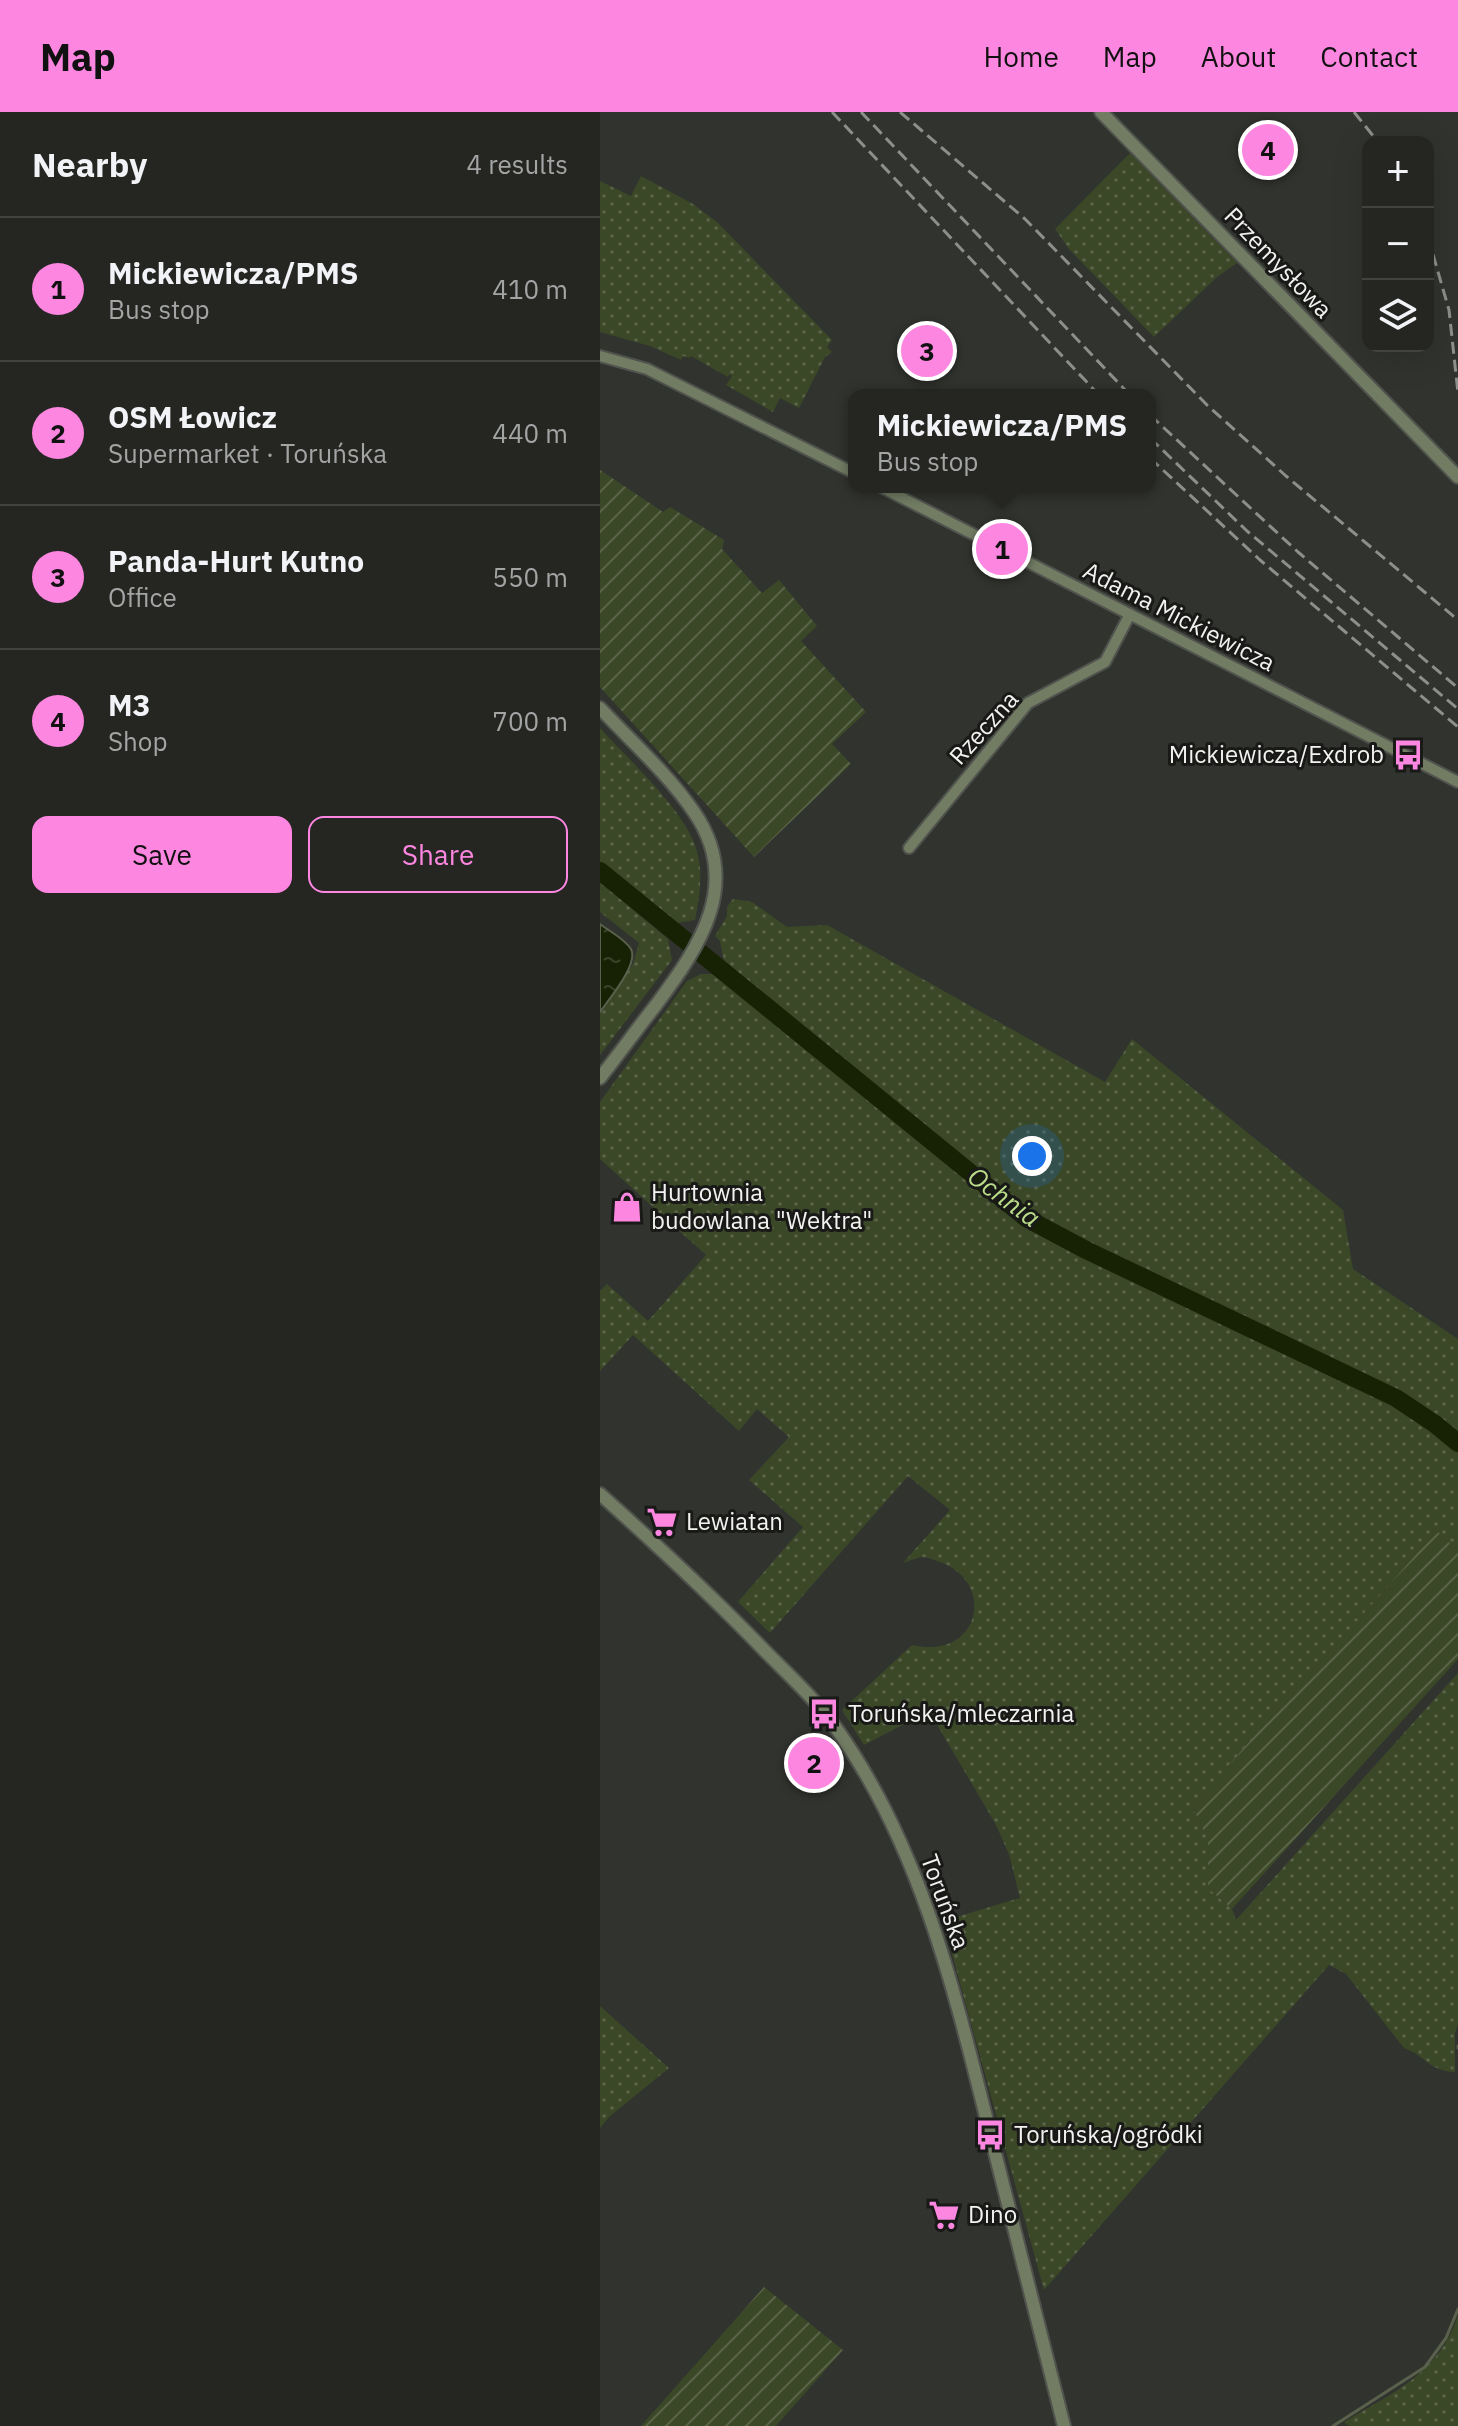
<!DOCTYPE html>
<html lang="en">
<head>
<meta charset="utf-8">
<style>
  :root { --surface:#252622; --page:#31322f; --text:#f1f3f6; --muted:#a3a5a5; --line:#424340; --accent:#fd86e1 }
  body { margin:0; font-family:"IBM Plex Sans",sans-serif; background:var(--page); color:var(--text) }
  .controls { position:absolute; right:24px; top:24px; display:grid; overflow:hidden; border-radius:16px; box-shadow:0 8px 32px #0002 }
  .controls button { width:72px; height:72px; display:grid; place-items:center; padding:0; border:0; border-bottom:2px solid var(--line); background:var(--surface); color:var(--text); font:40px sans-serif }
  .you { position:absolute; left:432px; top:1044px; width:28px; height:28px; margin:-20px; border:6px solid #fff; border-radius:50%; background:#1a73e8; box-shadow:0 0 0 12px #1a73e833 }
  .badge { display:grid; place-items:center; width:52px; height:52px; border-radius:50%; background:var(--accent); color:#111; font-size:26px; font-weight:700 }
  .pin { position:absolute; translate:-50% -50%; border:4px solid #fff; box-shadow:0 2px 8px #0006 }
  .popup { position:absolute; left:248px; top:277px; width:308px; height:104px; box-sizing:border-box; display:grid; place-content:center; border-radius:16px; background:var(--surface); filter:drop-shadow(0 2px 6px #0005); font-size:26px; white-space:nowrap; color:var(--muted) }
  .popup b { font-size:30px; color:var(--text) }
  .popup::after { content:''; position:absolute; left:50%; top:100%; margin-left:-16px; border:16px solid transparent; border-top-color:var(--surface) }
  .list { margin:0; padding:0; list-style:none }
  h2 { display:flex; justify-content:space-between; align-items:center; height:104px; margin:0; padding:0 32px; font-size:34px }
  h2 small { font-size:26px; font-weight:400; color:var(--muted) }
  .list li { display:grid; grid-template-columns:52px 1fr auto; gap:24px; align-items:center; box-sizing:border-box; height:144px; padding:0 32px; border-top:2px solid var(--line) }
  .list b { display:block; font-size:30px; white-space:nowrap }
  .list p { margin:0; font-size:26px; white-space:nowrap; color:var(--muted) }
  .list em { font-size:26px; font-style:normal; color:var(--muted) }
  .actions { display:flex; gap:16px; padding:24px 32px }
  .actions a { flex:1; padding:18px 0; border:2px solid var(--accent); border-radius:16px; text-align:center; font-size:28px; color:var(--accent) }
  .actions .main { background:var(--accent); color:#111 }
  .icon { flex:none; width:44px; height:44px; fill:none; stroke:currentColor; stroke-width:2; stroke-linecap:round; stroke-linejoin:round }
  .map { position:relative; flex:none; width:858px; height:2314px; overflow:hidden }
  header { display:flex; align-items:center; gap:48px; box-sizing:border-box; height:112px; padding:0 40px; background:var(--accent); color:#111 }
  header strong { font-size:38px }
  nav { display:flex; gap:44px; margin-inline-start:auto; font-size:28px }
  main { display:flex }
  aside { flex:1; background:var(--surface) }
  .map>svg:first-child { display:block }
  .grass { fill:url(#grass-dots) }
  .garden { fill:url(#garden-furrows) }
  .water { fill:url(#water-ripples); stroke:#59614c; stroke-width:2 }
  .lines { fill:none; stroke-linecap:round; stroke-linejoin:round }
  .stream { stroke:#59614c; stroke-width:3 }
  .river { stroke:#172205; stroke-width:18 }
  .minor-casing { stroke:#50524d; stroke-width:14 }
  .tertiary-casing { stroke:#50524d; stroke-width:16 }
  .minor { stroke:#717c63; stroke-width:10 }
  .tertiary { stroke:#717c63; stroke-width:12 }
  .rail { stroke:#8d8f8b; stroke-width:3; stroke-dasharray:12 6; stroke-linecap:butt }
  .labels { text-anchor:middle; stroke-width:6; stroke-linejoin:round; paint-order:stroke }
  .street-label { font-size:24px; fill:#f2f3f0; stroke:#191a18 }
  .poi-label { font-size:24px; fill:#f2f3f0; stroke:#191a18; text-anchor:start }
  .water-label { font-size:26px; font-style:italic; fill:#bbdd89; stroke:#191a18 }
</style>
</head>
<body>
<header>
<strong>Map</strong>
<nav><a>Home</a><a>Map</a><a>About</a><a>Contact</a></nav>
</header>
<main>
<aside>
<h2>Nearby<small>4 results</small></h2>
<ul class="list">
<li><span class="badge">1</span><div><b>Mickiewicza/PMS</b><p>Bus stop</p></div><em>410 m</em></li>
<li><span class="badge">2</span><div><b>OSM Łowicz</b><p>Supermarket · Toruńska</p></div><em>440 m</em></li>
<li><span class="badge">3</span><div><b>Panda-Hurt Kutno</b><p>Office</p></div><em>550 m</em></li>
<li><span class="badge">4</span><div><b>M3</b><p>Shop</p></div><em>700 m</em></li>
</ul>
<div class="actions"><a class="main">Save</a><a>Share</a></div>
</aside>
<div class="map">
<svg width="858" height="2314" viewBox="0 0 858 2314">
  <defs>
    <pattern id="grass-dots" width="8" height="8" patternUnits="userSpaceOnUse" patternTransform="scale(2)"><rect width="8" height="8" fill="#3b4827"/><path d="M2 2h.1M6 6h.1" fill="none" stroke="#586347" stroke-width="1.8" stroke-linecap="round"/></pattern>
    <pattern id="garden-furrows" width="10" height="10" patternUnits="userSpaceOnUse" patternTransform="scale(2)"><rect width="10" height="10" fill="#3b4827"/><path d="M-1 1l2-2M0 10L10 0M9 11l2-2" fill="none" stroke="#586347"/></pattern>
    <pattern id="water-ripples" width="26" height="14" patternUnits="userSpaceOnUse" patternTransform="scale(2)"><rect width="26" height="14" fill="#172205"/><path d="M2 4q2-2 4 0t4 0M15 11q2-2 4 0t4 0" fill="none" stroke="#39432a"/></pattern>
  </defs>
  <rect width="100%" height="100%" fill="#31332e"/>
  <!-- grass -->
  <path class="grass" d="M530 41 637 151 617 165 554 225 469 137 455 117Z
    M41 64 93 92 117 110 232 228 227 235 232 240 225 245 199 296 180 286 173 300 126 273 132 264 130 262 128 265 91 244 89 246 83 244 81 248 50 234 0 220V69L31 84Z
    M0 616C28 647 81 695 95 733 104 757 100 784 95 808L77 811 63 803 0 752Z
    M0 770 68 827 72 848 0 943V902L33 852 39 831 0 800Z
    M133 787 152 790 187 815 227 813 505 970 532 927 743 1098 753 1157 858 1227V1324L830 1301 793 1278 529 1153 432 1102 148 872 124 849 120 829 115 824 127 804V795Z
    M101 862H113L433 1118 647 1225 662 1230C729 1262 804 1289 858 1341V1439L837 1420 592 1694 608 1728V1776L632 1797 636 1808 858 1561V1912L855 1921V1960C829 1959 826 1944 804 1936L746 1862 729 1853 444 2178 343 1809 420 1786 409 1742 395 1711 329 1599 264 1633 242 1598 312 1533C380 1549 397 1470 340 1450 335 1448 327 1445 322 1445 316 1446 309 1449 303 1451L350 1398 308 1364 170 1521 138 1490 203 1415 149 1368 189 1325 157 1297 139 1319 33 1223 0 1259V1179L7 1172 48 1209 106 1143 0 1047V990L87 869Z
    M0 1894 69 1956 9 2005 0 2016Z
    M858 2203V2314H749L744 2310C792 2281 840 2261 858 2203Z"/>
  <!-- garden -->
  <path class="garden" d="M0 358 63 400 70 395 124 428 122 437 162 481 179 468 217 514 201 529 266 600 232 632 251 652 154 745 0 575Z
    M837 1419 858 1439V1547L632 1797 608 1776V1728L592 1694Z
    M164 2175 243 2238 176 2314H41Z"/>
  <!-- water -->
  <path class="water" d="M0 812C9 819 25 827 31 837 39 852 9 887 0 900Z"/>
  <g class="lines">
    <!-- stream -->
    <path class="stream" d="M858 1934V1936
      M733 2314 825 2255 846 2226 858 2197"/>
    <!-- river -->
    <path class="river" d="M0 759 426 1106 486 1138 796 1286 835 1312 858 1331"/>
    <!-- minor casing -->
    <g class="minor-casing">
      <path id="minor" d="M0 244 47 257 254 361
        M281 375 858 670
        M309 736 428 591 505 550 530 502"/>
    </g>
    <!-- tertiary casing -->
    <g class="tertiary-casing">
      <path id="tertiary" d="M501 0 858 365
        M0 596C31 629 68 662 94 700 143 771 100 834 56 893 37 917 19 942 0 966
        M0 1382C57 1433 113 1485 166 1540 190 1564 216 1588 236 1616 321 1735 355 1881 390 2021 414 2118 439 2216 464 2314"/>
    </g>
    <!-- minor -->
    <use href="#minor" class="minor"/>
    <!-- tertiary -->
    <use href="#tertiary" class="tertiary"/>
    <!-- rail -->
    <path class="rail" d="M232 0 499 283
      M261 0 530 283
      M300 0 425 107 607 293 686 364 858 508
      M754 0 778 30
      M828 125 849 198 858 281
      M550 303 698 440 858 576
      M550 326 647 419 858 597
      M550 346 660 448 858 615"/>
  </g>
  <!-- icons -->
  <defs>
    <g id="bus-bare" transform="scale(2.4)"><path d="M-5-6H5V4H4V6H2V4H-2V6H-4V4H-5ZM-3.5-4V0h7V-4ZM-3.5 1.2v1.5H-2V1.2ZM2 1.2v1.5H3.5V1.2Z" fill="#fd86e1" stroke="#191a18" stroke-width="2.5" paint-order="stroke"/></g>
    <g id="shop-bare" transform="scale(2.4)"><path d="M-5-2.5h2.3a2.7 3.5 0 0 1 5.4 0H5L5.5 6h-11ZM-1.5-2.5h3a1.5 2.3 0 0 0-3 0Z" fill="#fd86e1" stroke="#191a18" stroke-width="2.5" paint-order="stroke"/></g>
    <g id="supermarket-bare" transform="scale(2.4)"><path d="M-6-5.5h2.5l.6 2H6L4.5 2H-2.5L-4.4-4H-6ZM-1.5 3.2a1.3 1.3 0 1 0 .1 0ZM3 3.2a1.3 1.3 0 1 0 .1 0Z" fill="#fd86e1" stroke="#191a18" stroke-width="2.5" paint-order="stroke"/></g>
  </defs>
  <g fill-rule="evenodd">
    <use href="#bus-bare" x="808" y="643"/>
    <use href="#shop-bare" x="27" y="1095"/>
    <use href="#supermarket-bare" x="62" y="1410"/>
    <use href="#bus-bare" x="224" y="1602"/>
    <use href="#bus-bare" x="390" y="2023"/>
    <use href="#supermarket-bare" x="344" y="2103"/>
  </g>
  <g class="labels">
    <!-- street labels -->
    <g class="street-label">
      <text transform="translate(678 151) rotate(46)" y="8">Przemysłowa</text>
      <text transform="translate(579 505) rotate(27)" y="8">Adama Mickiewicza</text>
      <text transform="translate(384 616) rotate(-48)" y="8">Rzeczna</text>
      <text transform="translate(345 1790) rotate(70)" y="8">Toruńska</text>
    </g>
    <!-- poi labels -->
    <g class="poi-label">
      <text x="784" y="651" text-anchor="end">Mickiewicza/Exdrob</text>
      <text x="51" y="1089">Hurtownia<tspan x="51" dy="28">budowlana "Wektra"</tspan></text>
      <text x="86" y="1418">Lewiatan</text>
      <text x="248" y="1610">Toruńska/mleczarnia</text>
      <text x="414" y="2031">Toruńska/ogródki</text>
      <text x="368" y="2111">Dino</text>
    </g>
    <!-- water labels -->
    <g class="water-label">
      <text transform="translate(404 1085) rotate(36)" y="9">Ochnia</text>
    </g>
  </g>
</svg>
<div class="controls">
<button>+</button>
<button>−</button>
<button><svg class="icon" aria-label="layers" viewBox="0 0 24 24"><path d="M12 4l9 5-9 5-9-5zM3 14l9 5 9-5"/></svg></button>
</div>
<div class="you"></div>
<div class="pin badge" style="left:402px;top:437px">1</div>
<div class="popup"><b>Mickiewicza/PMS</b>Bus stop</div>
<div class="pin badge" style="left:214px;top:1651px">2</div>
<div class="pin badge" style="left:327px;top:239px">3</div>
<div class="pin badge" style="left:668px;top:38px">4</div>
</div>
</main>
</body>
</html>
